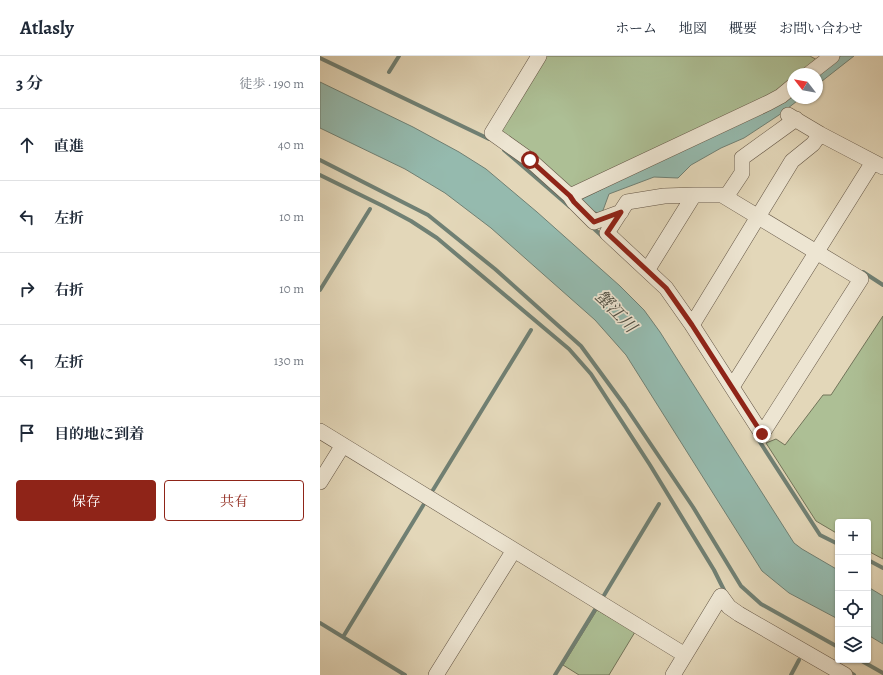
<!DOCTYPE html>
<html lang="ja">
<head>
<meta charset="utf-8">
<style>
  :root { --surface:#fff; --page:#f2f2f3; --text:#1f2937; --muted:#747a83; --line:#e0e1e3; --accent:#8f2418 }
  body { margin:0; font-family:Alegreya,"Noto Serif JP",serif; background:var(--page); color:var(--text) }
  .controls { position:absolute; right:12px; bottom:12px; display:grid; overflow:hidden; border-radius:4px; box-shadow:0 1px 3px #0004 }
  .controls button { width:36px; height:36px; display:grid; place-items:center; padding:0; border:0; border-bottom:1px solid var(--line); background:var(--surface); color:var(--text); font:20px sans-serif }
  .compass { position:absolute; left:467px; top:12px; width:36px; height:36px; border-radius:50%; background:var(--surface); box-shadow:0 1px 3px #0004; rotate:301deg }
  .stop { position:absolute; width:12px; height:12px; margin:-9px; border:3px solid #8f2418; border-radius:50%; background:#fff }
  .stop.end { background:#8f2418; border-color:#fff; box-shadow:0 1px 4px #0008 }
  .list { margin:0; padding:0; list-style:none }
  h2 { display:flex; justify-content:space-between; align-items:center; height:52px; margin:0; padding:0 16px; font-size:17px }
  h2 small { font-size:13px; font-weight:400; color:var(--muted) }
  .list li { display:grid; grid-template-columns:26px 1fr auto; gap:12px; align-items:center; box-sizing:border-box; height:72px; padding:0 16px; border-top:1px solid var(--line) }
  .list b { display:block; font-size:15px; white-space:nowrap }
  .list em { font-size:13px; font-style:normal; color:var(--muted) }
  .actions { display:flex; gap:8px; padding:12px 16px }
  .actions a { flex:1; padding:9px 0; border:1px solid var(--accent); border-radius:4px; text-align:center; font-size:14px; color:var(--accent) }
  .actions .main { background:var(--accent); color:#fff }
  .icon { flex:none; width:22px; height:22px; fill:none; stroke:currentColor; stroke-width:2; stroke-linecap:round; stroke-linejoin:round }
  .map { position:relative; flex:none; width:563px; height:619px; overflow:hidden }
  header { display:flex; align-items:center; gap:24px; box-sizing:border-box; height:56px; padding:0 20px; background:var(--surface); border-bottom:1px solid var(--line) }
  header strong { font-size:19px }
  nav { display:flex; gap:22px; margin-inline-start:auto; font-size:14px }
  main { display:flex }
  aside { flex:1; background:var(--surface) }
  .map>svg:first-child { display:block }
  .green { fill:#adbf95; stroke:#72745a }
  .water { fill:#95baae; stroke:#708074 }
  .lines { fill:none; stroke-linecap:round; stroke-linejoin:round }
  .stream { stroke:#708074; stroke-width:4 }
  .minor-casing { stroke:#635545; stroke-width:16 }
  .minor { stroke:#ede5d2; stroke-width:15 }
  .route { stroke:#8f2418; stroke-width:5 }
  .labels { text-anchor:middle; stroke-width:3.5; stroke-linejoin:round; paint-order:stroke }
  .water-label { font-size:17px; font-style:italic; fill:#4f4e42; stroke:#ede5d2 }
</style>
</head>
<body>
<header>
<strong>Atlasly</strong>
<nav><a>ホーム</a><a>地図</a><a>概要</a><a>お問い合わせ</a></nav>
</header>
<main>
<aside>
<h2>3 分<small>徒歩 · 190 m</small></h2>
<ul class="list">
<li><svg class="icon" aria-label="ahead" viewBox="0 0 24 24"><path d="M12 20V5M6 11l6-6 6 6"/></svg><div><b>直進</b></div><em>40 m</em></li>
<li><svg class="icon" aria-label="left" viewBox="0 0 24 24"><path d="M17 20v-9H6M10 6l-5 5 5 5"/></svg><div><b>左折</b></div><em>10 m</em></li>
<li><svg class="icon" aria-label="right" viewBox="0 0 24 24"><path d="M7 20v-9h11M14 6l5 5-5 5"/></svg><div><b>右折</b></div><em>10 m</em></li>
<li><svg class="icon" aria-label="left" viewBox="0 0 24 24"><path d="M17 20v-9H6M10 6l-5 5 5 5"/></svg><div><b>左折</b></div><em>130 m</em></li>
<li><svg class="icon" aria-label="arrive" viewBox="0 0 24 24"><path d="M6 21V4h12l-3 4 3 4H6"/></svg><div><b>目的地に到着</b></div></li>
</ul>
<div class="actions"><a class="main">保存</a><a>共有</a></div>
</aside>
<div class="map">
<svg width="563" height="619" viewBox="0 0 563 619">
  <rect width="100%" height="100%" fill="#e3d7b9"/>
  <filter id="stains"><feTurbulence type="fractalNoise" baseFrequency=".005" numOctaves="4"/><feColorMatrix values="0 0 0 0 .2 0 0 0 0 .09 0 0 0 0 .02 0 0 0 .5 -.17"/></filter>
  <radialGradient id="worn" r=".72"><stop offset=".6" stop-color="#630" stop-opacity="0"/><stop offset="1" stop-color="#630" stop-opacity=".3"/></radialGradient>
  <!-- green -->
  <path class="green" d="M225 0H490L497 4 480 18H473V24L462 33 251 132 182 79 181 71Z
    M563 260V503L548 495V466H518V478L496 465 446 387 456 383 465 389 503 339H511Z
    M277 554 315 576 289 619H259L243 609Z"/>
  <!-- water -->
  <path class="water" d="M521 0H534L497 29V19Z
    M0 26 93 71 139 96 166 113 217 156 300 230 324 254 340 276 474 487 482 493 518 514V563L469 537 442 515 306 299 275 264 171 172 125 137 85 113 0 72Z
    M473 38V42H481L459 59 424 82 401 92 371 109 358 122 334 121 289 138 282 157H278L252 148Z
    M548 531 563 540V588L548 579Z"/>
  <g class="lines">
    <!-- stream -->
    <path class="stream" d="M0 2 169 83
      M69 16 79 0
      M184 94 250 151
      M0 104 108 159 175 213 261 290 305 350 373 451 421 530 441 548 518 591
      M0 119 63 150 91 165 117 182 249 293 271 318 330 409 394 514 405 536
      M271 170 283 181
      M543 216 563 229
      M0 234 50 153
      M436 380 500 479 518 488
      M113 434 211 274
      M548 504 563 512
      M283 541 339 448
      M0 567 85 619
      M23 581 104 448
      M540 604 563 617
      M528 615 534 619
      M235 619 276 552
      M471 619 479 604"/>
    <!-- minor casing -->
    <g class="minor-casing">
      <path id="minor" d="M219 0 172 77 210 104 250 140 254 146 274 166 301 156
        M489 18 512 0
        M468 59 500 78 563 111
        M374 139H402L541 223 442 378 372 269 346 232 287 177 307 146 344 140Z
        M250 140 448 47 461 40 473 30
        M406 141 422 117V102L476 63
        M328 213 374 139
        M372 269 472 105 493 88 500 78
        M412 331 553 106
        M0 375 365 599
        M0 426 23 389
        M116 619 194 494
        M353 619 401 540 409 551 419 558 525 619"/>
    </g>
    <!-- minor -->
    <use href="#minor" class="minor"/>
  </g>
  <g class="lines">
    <!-- route -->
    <path class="route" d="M210 104 250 140 254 146 274 166 301 156 287 177 346 232 372 269 442 378"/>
  </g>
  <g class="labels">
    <!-- water labels -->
    <g class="water-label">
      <text transform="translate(296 255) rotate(46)" y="6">蟹江川</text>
    </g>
  </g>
  <rect width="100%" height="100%" filter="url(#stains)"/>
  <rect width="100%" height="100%" fill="url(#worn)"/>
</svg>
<div class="controls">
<button>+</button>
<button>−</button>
<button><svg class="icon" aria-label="locate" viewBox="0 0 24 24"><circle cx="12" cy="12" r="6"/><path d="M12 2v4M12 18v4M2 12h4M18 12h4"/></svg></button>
<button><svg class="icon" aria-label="layers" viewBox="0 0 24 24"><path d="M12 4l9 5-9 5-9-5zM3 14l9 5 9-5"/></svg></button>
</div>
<svg class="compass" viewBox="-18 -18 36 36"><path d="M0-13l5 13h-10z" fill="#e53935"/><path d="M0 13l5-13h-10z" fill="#747a83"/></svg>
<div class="stop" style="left:210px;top:104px"></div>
<div class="stop end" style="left:442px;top:378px"></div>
</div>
</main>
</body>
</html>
